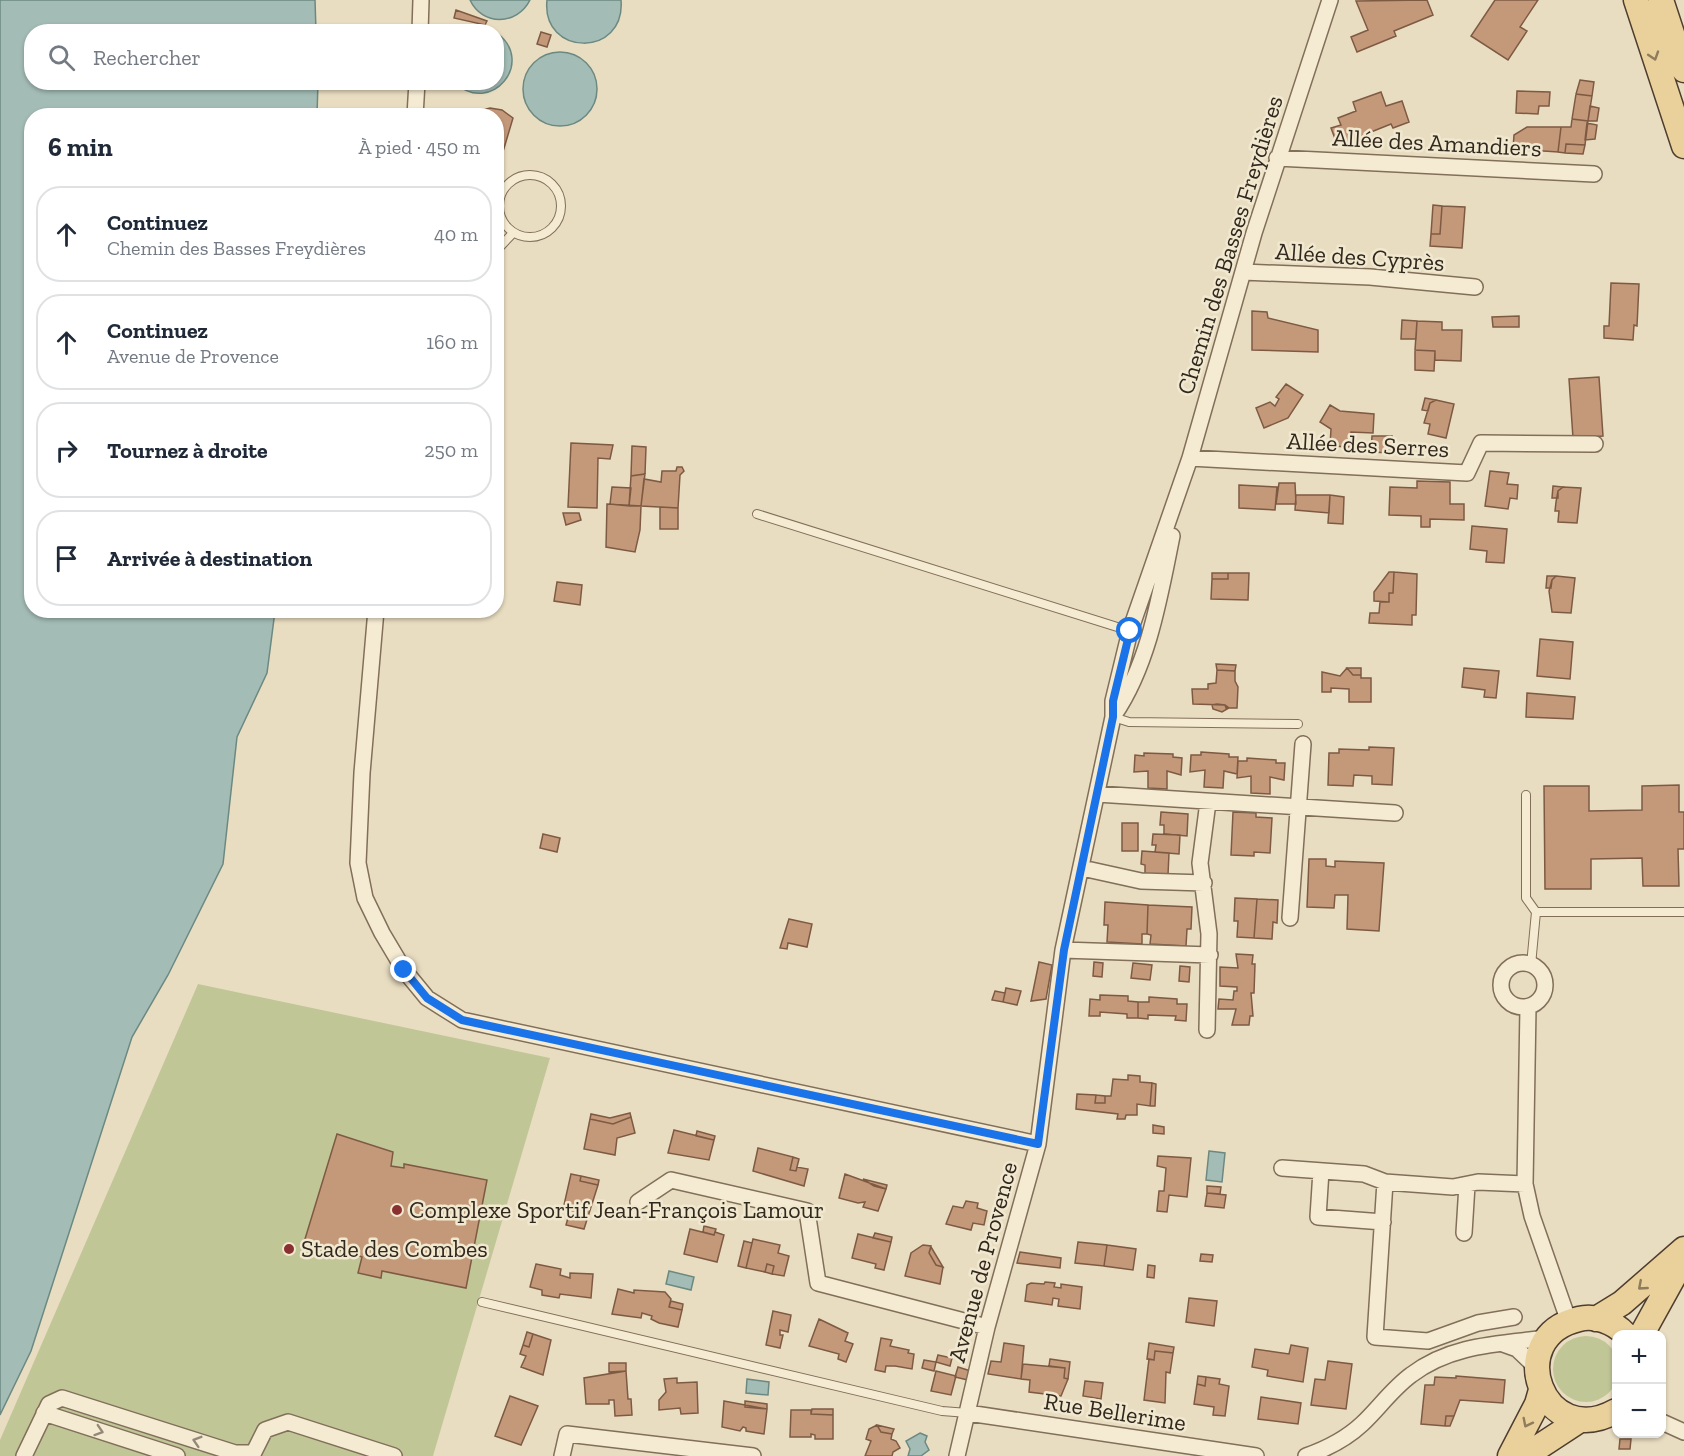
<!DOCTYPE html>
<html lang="fr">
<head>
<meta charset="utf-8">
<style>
  :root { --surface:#fff; --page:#f6f6f7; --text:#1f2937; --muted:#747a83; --line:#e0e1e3 }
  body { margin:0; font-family:"Zilla Slab",serif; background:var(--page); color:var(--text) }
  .controls { position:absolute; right:18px; bottom:18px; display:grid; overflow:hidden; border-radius:12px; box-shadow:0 2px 4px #0004 }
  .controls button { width:54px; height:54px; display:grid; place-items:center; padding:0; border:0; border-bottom:2px solid var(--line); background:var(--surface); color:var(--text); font:30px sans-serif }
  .stop { position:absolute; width:18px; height:18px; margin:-14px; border:4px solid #1a73e8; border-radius:50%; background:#fff }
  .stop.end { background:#1a73e8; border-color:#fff; box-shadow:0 2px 6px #0008 }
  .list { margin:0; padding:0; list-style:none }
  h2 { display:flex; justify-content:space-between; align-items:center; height:78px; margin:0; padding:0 24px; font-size:26px }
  h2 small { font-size:20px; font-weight:400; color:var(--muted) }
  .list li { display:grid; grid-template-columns:39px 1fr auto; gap:18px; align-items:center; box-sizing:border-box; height:96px; margin:0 12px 12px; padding:0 12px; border:2px solid var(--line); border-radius:24px }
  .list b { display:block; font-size:22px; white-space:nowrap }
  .list p { margin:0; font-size:20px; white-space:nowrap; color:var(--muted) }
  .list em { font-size:20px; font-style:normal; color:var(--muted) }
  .icon { flex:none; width:33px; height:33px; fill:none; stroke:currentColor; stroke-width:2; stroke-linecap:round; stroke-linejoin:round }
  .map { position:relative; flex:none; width:1684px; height:1456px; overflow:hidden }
  .search { position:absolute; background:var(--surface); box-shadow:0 2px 4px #0004; left:24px; top:24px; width:480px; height:66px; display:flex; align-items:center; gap:15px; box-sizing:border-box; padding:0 21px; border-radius:24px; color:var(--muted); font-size:22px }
  .panel { position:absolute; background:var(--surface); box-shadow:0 2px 4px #0004; left:24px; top:108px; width:480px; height:510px; border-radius:24px }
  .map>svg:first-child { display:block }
  .green { fill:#c1c697 }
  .water { fill:#a3bcb5; stroke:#6c8981; stroke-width:1.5 }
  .building { fill:#c4997a; stroke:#7e5a43; stroke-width:1.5 }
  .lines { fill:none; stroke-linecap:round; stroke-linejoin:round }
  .lane-casing { stroke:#816f5a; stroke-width:10 }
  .street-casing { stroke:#816f5a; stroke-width:18 }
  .primary-casing { stroke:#4f3e2f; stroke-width:27 }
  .lane { stroke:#f5ebd3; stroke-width:8 }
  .street { stroke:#f5ebd3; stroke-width:15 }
  .primary { stroke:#ead19c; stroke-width:24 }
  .oneway { stroke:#8e7c5c }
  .oneway2 { stroke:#948978 }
  .route { stroke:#1a73e8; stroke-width:8 }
  .poi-dot { fill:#8a3031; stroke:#f1e8d0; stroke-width:2 }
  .labels { text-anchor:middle; stroke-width:5; stroke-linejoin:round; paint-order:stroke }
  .street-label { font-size:24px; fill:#32271d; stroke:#f1e8d0 }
  .poi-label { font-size:24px; fill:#32271d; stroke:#f1e8d0; text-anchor:start }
</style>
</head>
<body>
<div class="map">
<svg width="1684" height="1456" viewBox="0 0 1684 1456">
  <rect width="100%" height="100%" fill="#e9ddc1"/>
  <!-- green -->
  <path class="green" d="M198 984 550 1058 433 1456H0V1440Z
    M1553 1369a33 33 0 1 1 66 0a33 33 0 1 1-66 0Z"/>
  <!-- water -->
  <path class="water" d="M0 0H315L316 31 32 32V82H318L317 115 32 116V610L275 611 267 673 237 737 223 864 168 975 132 1037 31 1351 0 1415Z
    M470 0H530C517 26 482 26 470 0Z
    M547 0H621C626 58 541 57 547 0Z
    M497 33C536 62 491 116 455 83L496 82Z
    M523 89a37 37 0 1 1 74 0a37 37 0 1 1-74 0Z
    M1209 1151 1225 1153 1222 1182 1206 1180Z
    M669 1271 694 1277 691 1290 666 1284Z
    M747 1379 769 1382 768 1395 746 1393Z
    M920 1433 927 1436 925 1442 929 1450 921 1456H908L910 1449 906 1441Z"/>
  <!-- building -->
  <path class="building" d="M1427 0 1433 15 1394 31 1396 36 1357 52 1351 37 1368 30 1356 1Z
    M1495 0H1538L1520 27 1527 31 1508 60 1471 36Z
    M456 10 487 21 485 25 454 18Z
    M541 32 551 35 547 47 537 44Z
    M1580 80 1594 82 1592 96 1576 94Z
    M1517 91 1550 92 1549 106H1539L1538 114 1516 113Z
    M1381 92 1386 106 1402 101 1409 122 1393 128 1391 124 1366 134 1367 139 1348 146 1346 140 1337 144 1331 128 1341 125 1338 118 1356 111 1353 102Z
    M1576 94 1592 96 1588 121 1572 119Z
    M1590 106 1599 108 1597 121H1588Z
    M490 108 502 110 513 118 496 175V116H481L482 110Z
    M1572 119 1588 121 1585 145 1566 144 1565 153 1558 152 1561 127H1571Z
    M1587 123 1597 125 1595 139 1585 140Z
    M1527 127H1561L1558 152 1513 149 1514 135Z
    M1566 144 1585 145 1583 154 1565 153Z
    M1433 205 1442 206 1440 234H1431Z
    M1442 206 1465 207 1462 248 1430 246 1431 234H1440Z
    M1611 283 1639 284 1637 326 1634 325 1633 340 1604 338V326H1609Z
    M1252 311 1267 312 1268 318 1318 330V352L1252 350Z
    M1519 316V327H1493L1492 317Z
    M1402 320 1417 321 1416 339H1401Z
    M1417 321 1442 322V330H1462L1461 361 1435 360V351L1415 350Z
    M1415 350 1435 351 1434 371 1415 370Z
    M1599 377 1603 436 1573 438 1569 379Z
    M1286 384 1303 395 1288 418 1264 428 1256 408 1270 402 1275 406 1279 399 1276 397Z
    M1425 398 1436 400 1430 403 1428 411 1422 410Z
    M1436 400 1454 404 1446 438 1428 434 1430 424 1424 423 1430 403Z
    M1330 405 1340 411 1374 414 1373 433 1351 432 1350 447 1330 446 1331 429 1320 422Z
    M1372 436H1392L1391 453 1371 452Z
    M571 443 613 445 610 459 598 458 597 508 568 507Z
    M632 446 646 447 645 474 631 476Z
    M677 467H682L684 471 680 475 678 508 641 506 644 479 661 482 662 471H676Z
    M1490 471 1509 473 1507 484 1518 485 1517 499 1510 498 1508 509 1485 506Z
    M645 474 641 506H629L631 476Z
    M1417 481 1450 482V504H1464V520L1430 519V527H1421V516L1389 515 1390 487 1417 488Z
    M1279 483H1295L1296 504H1276Z
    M1239 485 1277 487 1275 510 1239 508Z
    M1553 486 1563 487 1558 491V498H1552Z
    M612 487 631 488 629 506 610 504Z
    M1563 487 1581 488 1577 523 1558 522 1559 511H1555L1556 502 1558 491Z
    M1296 495H1330L1329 513 1295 510Z
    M1330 495 1344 497 1343 524 1328 523Z
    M607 504 641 506 640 530 635 552 606 547Z
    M660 507 678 508V529H660Z
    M563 513H579L581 520 566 525Z
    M1472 526 1507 529 1504 563 1486 562 1487 551 1470 549Z
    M1389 572H1394L1393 593H1389V602L1374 601V592Z
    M1394 572 1417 574 1416 615H1412V625L1369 623 1370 613H1379L1380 602H1389V593H1393Z
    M1212 573H1228V579H1212Z
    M1228 573H1249L1248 600 1211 599 1212 579H1228Z
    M1547 576H1556L1552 580 1551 588H1546Z
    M1556 576 1575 578 1571 613 1552 612 1549 591 1552 580Z
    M557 582 582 585 580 605 554 601Z
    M1540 639 1573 642 1570 679 1537 676Z
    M1216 664 1236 665 1235 671 1217 670Z
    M1347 668H1361V675H1353Z
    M1347 668 1353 675H1361V678H1371V702H1349V689L1331 688V692H1322V672L1340 676Z
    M1464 668 1499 671 1496 698 1484 697 1485 690 1462 687Z
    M1217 670 1235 671V681L1238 687 1237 708H1226L1225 705 1193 704 1192 689H1208V684L1216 683Z
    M1527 693 1575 697 1573 719 1526 717Z
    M1217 704 1225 705 1229 708 1222 712 1213 709 1212 705Z
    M1369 747 1394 748 1392 785 1372 784V776L1354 775 1353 786 1328 785 1329 753H1339V749L1369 750Z
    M1201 752 1229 754V757H1238L1237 774 1224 771 1223 788 1204 787 1205 770 1190 772 1191 755H1201Z
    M1144 753 1173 754V757L1182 758 1181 775 1167 771V789L1148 788V771L1134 772 1135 755 1144 756Z
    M1247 758 1276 760V763H1285L1284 780 1270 777V794L1251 793V776L1237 778 1238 761H1247Z
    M1679 785V812H1684V849H1678L1679 886H1643L1642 858 1591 859V889H1545L1544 786H1589V811L1642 810V786Z
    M1161 812 1188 814 1187 836 1164 834V825H1160Z
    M1233 812 1256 813V817L1272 818 1270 853 1254 852V856L1231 855Z
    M1122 823H1138V851H1122Z
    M543 834 560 838 557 852 540 848Z
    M1153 834 1180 835 1179 854 1155 852 1156 845H1152Z
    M1142 851 1169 853 1168 875 1145 874V865L1141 864Z
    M1309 859H1326V866L1335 867V861L1384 863 1379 931 1347 929 1348 895H1335L1334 908 1307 907Z
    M1235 898 1257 899 1254 938 1237 937 1238 921H1234Z
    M1257 899 1278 900 1277 923 1273 922 1272 939 1254 938Z
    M1105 902 1148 905 1147 934H1142V944L1107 942 1108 925H1104Z
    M1148 905 1192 907 1191 929H1187L1186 946 1150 944 1151 935 1147 934Z
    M789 919 812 924 807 947 788 943 787 949 780 948Z
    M1236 954 1253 955 1252 964H1255L1254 993H1251L1253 1016H1250L1249 1025H1232L1236 1009H1218L1219 999 1233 1000 1234 991H1237V987L1220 986V967L1238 968Z
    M1039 962 1052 965 1046 999 1031 1001Z
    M1094 962 1103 963 1102 977 1093 976Z
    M1133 963 1152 965 1150 980 1131 978Z
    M1180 966 1190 967 1189 982 1179 981Z
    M1006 988 1021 991 1017 1005 1003 1002Z
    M995 991 1005 993 1003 1002 992 1000Z
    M1100 995 1128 996V1001L1138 1002V1018H1127V1014L1100 1012V1016H1089L1090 999 1100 1000Z
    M1149 997 1177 999V1004H1187L1186 1021 1175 1020 1176 1016 1148 1015V1019L1138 1018V1002H1149Z
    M1128 1075 1140 1076V1082L1152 1083 1150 1106 1137 1104V1115H1126L1125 1119H1117L1118 1114 1076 1109 1077 1094 1096 1095 1095 1103H1105V1096H1111L1113 1079 1128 1080Z
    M1152 1083 1156 1084 1155 1106H1150Z
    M1096 1095 1105 1096V1103H1095Z
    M630 1113 631 1117 613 1124 590 1119 591 1114 610 1118Z
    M631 1117 635 1133 617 1138 615 1155 584 1149 590 1119 613 1124Z
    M1153 1125 1164 1127V1134L1153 1133Z
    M674 1130 714 1140 709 1160 668 1153Z
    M697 1131 715 1136 714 1140 696 1136Z
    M337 1134 393 1152 391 1166 404 1168V1164L487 1180 466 1288 382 1271 381 1278 358 1273 362 1257 305 1239Z
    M758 1148 793 1157 790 1170 796 1171 797 1167 808 1169 804 1186 753 1171Z
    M1158 1156 1191 1158 1187 1197 1169 1195 1167 1212 1157 1211 1159 1191H1164L1166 1168 1157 1166Z
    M793 1157 799 1159 796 1171 790 1170Z
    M571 1174 581 1176 580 1181 598 1185 584 1229 566 1225 571 1207 564 1205Z
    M845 1174 886 1189 878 1211 863 1207 865 1202 858 1203 839 1198Z
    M581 1176 599 1180 598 1185 580 1181Z
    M863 1179 887 1185 886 1189 874 1186Z
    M1207 1186 1221 1187 1220 1194 1207 1193Z
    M1207 1193 1226 1195 1224 1208 1205 1206Z
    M966 1201 978 1203 977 1208 987 1211 984 1225 973 1223 971 1230 946 1224 953 1206 963 1208Z
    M704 1226 716 1229 714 1235 703 1232Z
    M690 1229 714 1235 715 1232 724 1235 717 1262 684 1254Z
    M875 1233 892 1237 891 1242 873 1238Z
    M858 1234 891 1242 884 1270 875 1268 876 1264 852 1258Z
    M753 1239 780 1245 778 1253 789 1256 784 1276 772 1274 774 1266 767 1264 765 1272 746 1268Z
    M744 1241 752 1243 746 1268 738 1266Z
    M1078 1242 1107 1245 1104 1266 1075 1263Z
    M923 1245 931 1246 929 1253 936 1265 943 1267 940 1284 905 1276 911 1253Z
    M1107 1245 1136 1249 1133 1270 1104 1266Z
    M931 1247 943 1267 936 1265 929 1253Z
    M1020 1252 1061 1258 1060 1268 1017 1263Z
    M1201 1254 1213 1255 1212 1262 1200 1261Z
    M536 1264 561 1269 560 1275 570 1278V1273L593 1274 591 1298 560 1294 559 1298 542 1295V1290L530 1287Z
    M767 1264 774 1266 772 1274 765 1272Z
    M1148 1265 1155 1266 1154 1278 1147 1277Z
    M1045 1282 1055 1283 1054 1287 1061 1288V1284L1082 1287 1080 1309 1058 1306 1059 1299 1053 1298 1052 1305 1025 1301 1027 1285 1031 1283 1044 1284Z
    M618 1289 634 1293V1290L665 1292 671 1299 669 1307 682 1310 678 1327 659 1323 651 1319 652 1316 642 1313 641 1318 612 1314Z
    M1189 1298 1217 1301 1214 1326 1186 1322Z
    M671 1301 683 1304 682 1310 669 1307Z
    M773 1311 791 1315 788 1332 780 1330V1335H783L780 1348 766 1345Z
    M819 1319 848 1333 845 1341 853 1344 846 1362 838 1359 839 1354 809 1346Z
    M527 1332 533 1334 529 1347 523 1345Z
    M533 1334 551 1340 543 1375 521 1367 526 1356 520 1354 523 1345 529 1347Z
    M881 1338 892 1340 890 1346 909 1350 908 1353 914 1354 912 1369 895 1366H886L885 1372 875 1370Z
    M1004 1343 1024 1346 1021 1379 988 1374 991 1361 1001 1362Z
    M1149 1343 1174 1347 1173 1353 1155 1351 1154 1360 1147 1359Z
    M1291 1345 1308 1348 1303 1382 1267 1376 1268 1370 1252 1367 1255 1349 1289 1354Z
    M1155 1351 1173 1353 1170 1373 1166 1372 1165 1403 1144 1400 1149 1359 1154 1360Z
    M938 1355 952 1358 950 1366 936 1362Z
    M1050 1359 1070 1362 1068 1379 1064 1378 1065 1368 1049 1366Z
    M924 1360 936 1362 934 1371 922 1368Z
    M1328 1361 1352 1364 1346 1409 1311 1405 1315 1379 1325 1380Z
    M609 1363H626V1371L609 1372Z
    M1023 1364 1065 1368 1064 1378 1068 1379 1061 1396 1029 1392 1030 1380 1021 1379Z
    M958 1367 974 1372 972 1381 955 1377Z
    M626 1371 628 1399H631L632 1415 615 1416 614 1400H609V1404H586L584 1378Z
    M936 1371 956 1376 951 1395 931 1391Z
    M1198 1376 1206 1377 1205 1386 1197 1384Z
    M1456 1376 1505 1380 1503 1403 1460 1400 1454 1416H1446L1445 1426 1421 1424 1425 1385H1434L1435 1377 1456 1378Z
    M1206 1377 1220 1379 1219 1384 1229 1386 1225 1416 1213 1415 1214 1407 1194 1404 1197 1384 1205 1386Z
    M677 1378V1383L697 1382 698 1413 681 1414 680 1408 659 1410V1400L666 1392 664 1379Z
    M1085 1381 1103 1383 1101 1399 1083 1396Z
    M510 1396 538 1406 521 1445 495 1436Z
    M1261 1397 1301 1403 1298 1424 1258 1419Z
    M724 1401 767 1409 764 1434 746 1431V1428L743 1427 740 1431 722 1427Z
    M745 1401 767 1404V1409L745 1407Z
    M812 1409H833V1415L811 1414Z
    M791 1410H811V1414L833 1415V1439H815V1435L811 1434V1437H790Z
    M1446 1416H1454L1450 1426H1445Z
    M877 1425 894 1429 892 1434 881 1432Z
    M877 1425 881 1432 892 1434 891 1439 896 1441 900 1448 893 1452 892 1456H865L871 1441 866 1439 869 1429Z
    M1620 1439H1631L1630 1449H1619Z"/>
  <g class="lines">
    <!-- lane casing -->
    <g class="lane-casing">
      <path id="lane" d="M499 206a31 31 0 1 1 62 0a31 31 0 1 1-62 0Z
        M496 251 513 233
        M757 514 1130 631
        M1113 717 1129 722 1298 724
        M1526 795V898L1536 912
        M1531 965 1536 912H1684
        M482 1302 942 1411 968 1413"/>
    </g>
    <!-- street casing -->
    <g class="street-casing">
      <path id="street" d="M420 32 421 0
        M415 116 417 82
        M1277 158 1594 174
        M1243 272 1370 277 1475 287
        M1190 458 1467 473 1481 443 1595 444
        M376 610 362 773 358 863 365 898 382 933 404 970 427 998 462 1020 1038 1144
        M1114 715C1149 664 1160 595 1172 536
        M1097 794 1395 813
        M1082 868 1141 881 1204 883
        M1290 918 1303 744
        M1063 950 1210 955
        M1501 985a22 22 0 1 1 44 0a22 22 0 1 1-44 0Z
        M1528 1007 1525 1184 1532 1216 1569 1322
        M1207 1030 1209 934 1200 863 1208 802
        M1282 1168 1364 1174 1385 1182
        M1321 1171 1318 1217 1383 1222
        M638 1202 671 1180 807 1211 818 1283 987 1327
        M1464 1233 1467 1185
        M1514 1317 1478 1323 1428 1341 1375 1337 1385 1182 1453 1187 1478 1182 1525 1184
        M1503 1344 1517 1349 1537 1368
        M44 1413 177 1456
        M968 1413 1256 1456
        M1662 1422 1684 1432
        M24 1456 49 1404 62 1398 235 1453H253
        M252 1456 265 1430 288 1422 394 1456
        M562 1456 567 1434 753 1456
        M957 1456 987 1327 1038 1144 1063 950 1113 717V701L1130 631 1190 458 1254 233 1330 0
        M1306 1456C1326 1449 1346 1439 1362 1424 1379 1408 1392 1389 1411 1375 1451 1344 1500 1344 1547 1338"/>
    </g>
    <!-- primary casing -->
    <g class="primary-casing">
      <path id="primary" d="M1636 0 1684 146
        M1661 0 1684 70
        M1596 1319 1622 1303 1684 1249
        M1642 1334 1684 1258
        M1616 1411C1543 1452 1501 1337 1579 1319 1595 1315 1614 1322 1625 1334
        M1510 1456 1537 1404 1541 1390
        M1525 1456 1580 1420"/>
    </g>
    <!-- lane -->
    <use href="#lane" class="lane"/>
    <!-- street -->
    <use href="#street" class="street"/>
    <!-- primary -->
    <use href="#primary" class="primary"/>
  </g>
  <!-- one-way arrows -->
  <defs><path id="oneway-chevron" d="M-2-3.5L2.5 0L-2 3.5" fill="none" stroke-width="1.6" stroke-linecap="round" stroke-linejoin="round" transform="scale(1.5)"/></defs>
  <g class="oneway">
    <use href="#oneway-chevron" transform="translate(1654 56) rotate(72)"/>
    <use href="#oneway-chevron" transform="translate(1642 1286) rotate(139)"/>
    <use href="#oneway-chevron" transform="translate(1527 1423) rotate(117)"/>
  </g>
  <g class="oneway2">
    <use href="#oneway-chevron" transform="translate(99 1431) rotate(18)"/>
    <use href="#oneway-chevron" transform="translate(197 1441) rotate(-163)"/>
  </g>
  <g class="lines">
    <!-- route -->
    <path class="route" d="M404 970 427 998 462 1020 1038 1144 1064 950 1113 717V701L1130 631"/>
  </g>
  <!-- markers -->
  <g class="poi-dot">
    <circle cx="397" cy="1210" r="6"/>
    <circle cx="289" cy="1249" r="6"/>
  </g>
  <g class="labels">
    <!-- street labels -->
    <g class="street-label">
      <text transform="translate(1437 143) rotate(3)" y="8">Allée des Amandiers</text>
      <text transform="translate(1230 245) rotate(-73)" y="8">Chemin des Basses Freydières</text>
      <text transform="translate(1360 257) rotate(4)" y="8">Allée des Cyprès</text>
      <text transform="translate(1368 445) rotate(3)" y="8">Allée des Serres</text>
      <text transform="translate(983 1262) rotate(-75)" y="8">Avenue de Provence</text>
      <text transform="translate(1115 1412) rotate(9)" y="8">Rue Bellerime</text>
    </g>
    <!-- poi labels -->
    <g class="poi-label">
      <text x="409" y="1218">Complexe Sportif Jean-François Lamour</text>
      <text x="301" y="1257">Stade des Combes</text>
    </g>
  </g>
</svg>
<div class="controls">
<button>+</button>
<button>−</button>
</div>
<div class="stop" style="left:1130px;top:631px"></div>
<div class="stop end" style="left:404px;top:970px"></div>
<div class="search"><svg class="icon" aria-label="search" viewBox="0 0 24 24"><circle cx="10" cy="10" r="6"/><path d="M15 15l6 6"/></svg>Rechercher</div>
<section class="panel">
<h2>6 min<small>À pied · 450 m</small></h2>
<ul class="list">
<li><svg class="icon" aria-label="ahead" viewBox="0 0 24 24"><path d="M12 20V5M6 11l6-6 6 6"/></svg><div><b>Continuez</b><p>Chemin des Basses Freydières</p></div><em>40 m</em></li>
<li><svg class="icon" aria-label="ahead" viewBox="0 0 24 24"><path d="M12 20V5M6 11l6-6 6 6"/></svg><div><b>Continuez</b><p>Avenue de Provence</p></div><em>160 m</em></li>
<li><svg class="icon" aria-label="right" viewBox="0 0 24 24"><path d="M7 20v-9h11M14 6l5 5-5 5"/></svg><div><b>Tournez à droite</b></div><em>250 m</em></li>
<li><svg class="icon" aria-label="arrive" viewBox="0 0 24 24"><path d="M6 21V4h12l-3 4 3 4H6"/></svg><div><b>Arrivée à destination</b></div></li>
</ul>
</section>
</div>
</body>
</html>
